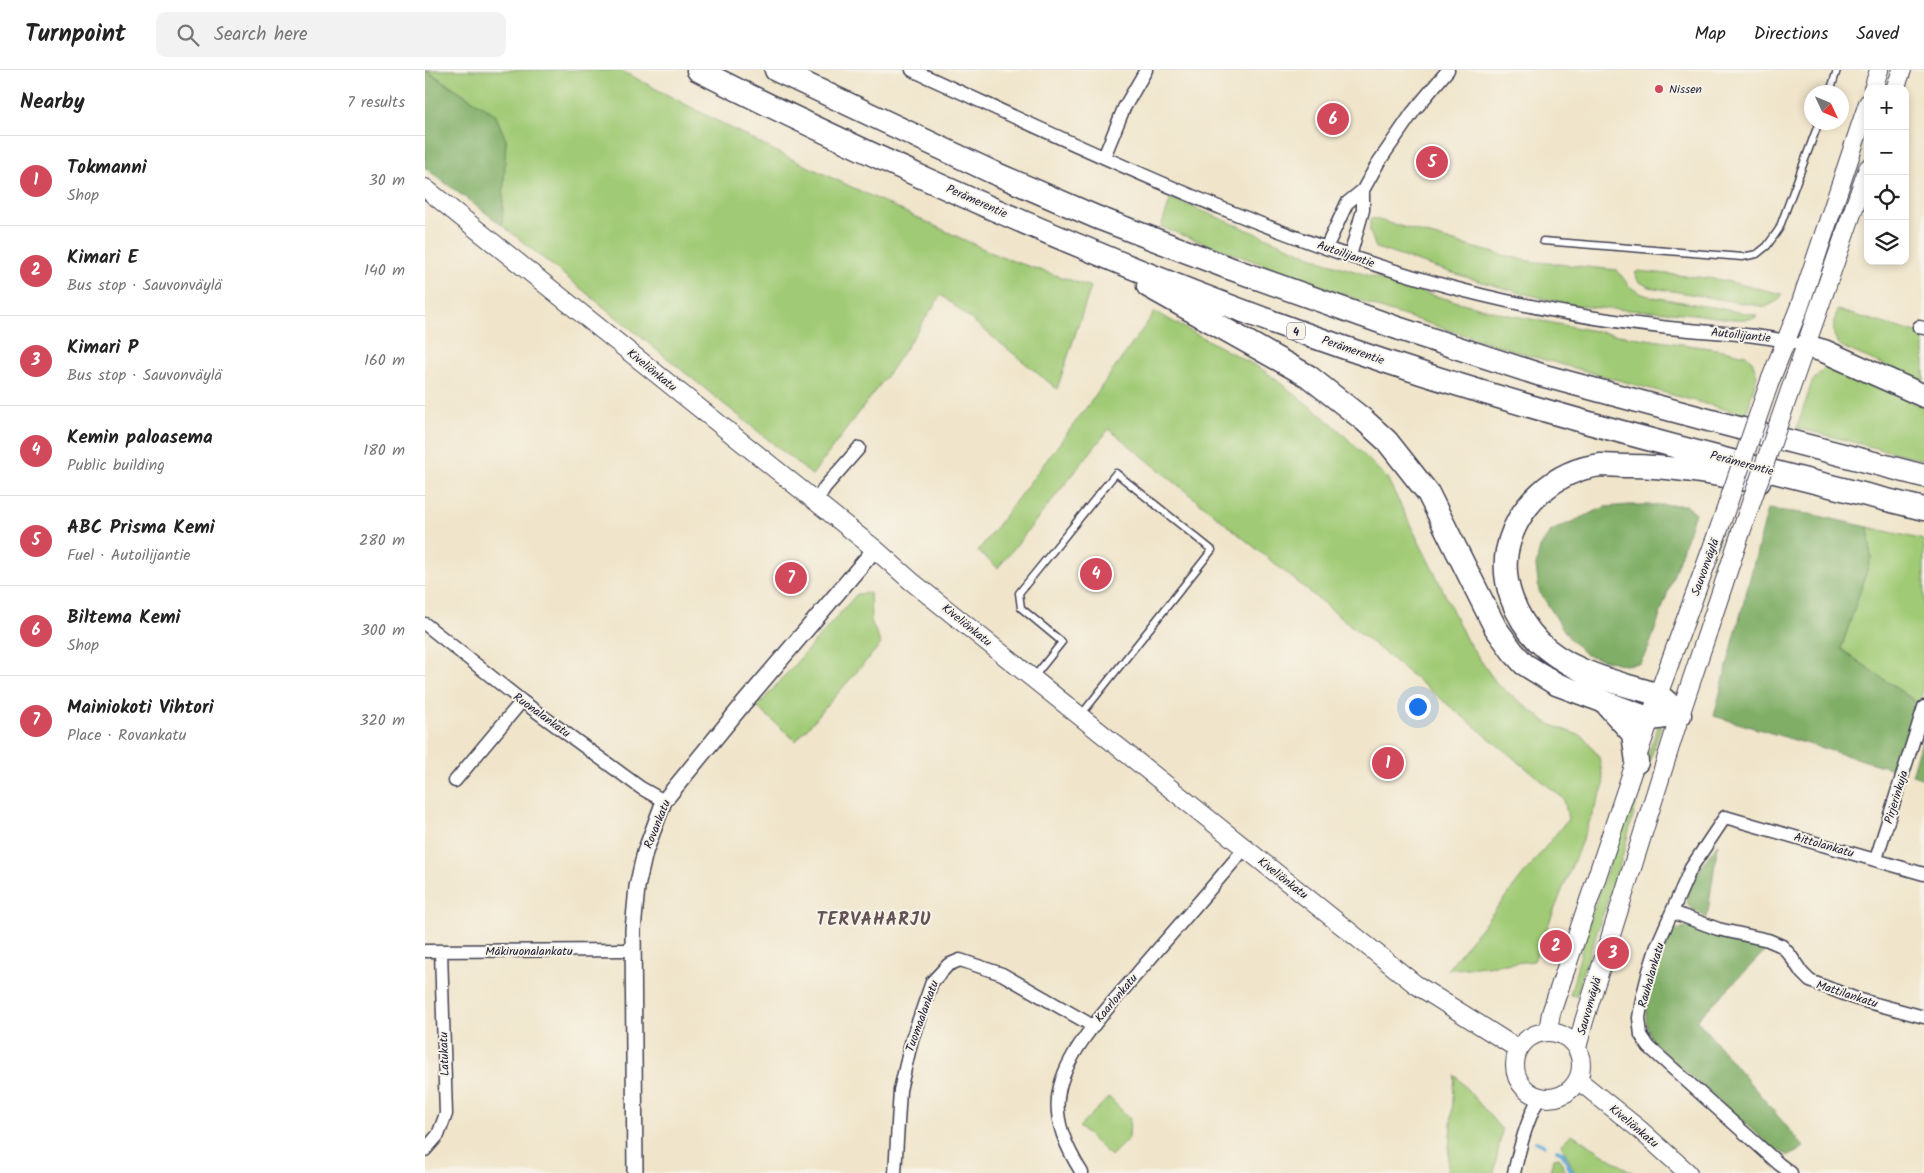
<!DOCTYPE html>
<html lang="en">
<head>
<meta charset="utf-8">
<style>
  :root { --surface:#fff; --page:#f2f2f2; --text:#222; --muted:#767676; --line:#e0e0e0; --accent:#d1495b }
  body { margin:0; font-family:Kalam,sans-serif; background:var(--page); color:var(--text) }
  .controls { position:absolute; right:15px; top:15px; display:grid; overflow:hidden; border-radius:10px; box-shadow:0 2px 8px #0003 }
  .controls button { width:45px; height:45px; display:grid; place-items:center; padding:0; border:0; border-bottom:1px solid var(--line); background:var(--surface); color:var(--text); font:25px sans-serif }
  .compass { position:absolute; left:1379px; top:15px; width:45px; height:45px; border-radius:50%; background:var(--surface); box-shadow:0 2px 8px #0003; rotate:134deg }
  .you { position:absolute; left:992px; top:636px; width:18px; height:18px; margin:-12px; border:4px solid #fff; border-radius:50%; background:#1a73e8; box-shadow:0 0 0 8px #1a73e833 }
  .badge { display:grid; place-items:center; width:32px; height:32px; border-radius:50%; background:var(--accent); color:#fff; font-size:16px; font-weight:700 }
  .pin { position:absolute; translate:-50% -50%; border:2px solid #fff; box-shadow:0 1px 5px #0006 }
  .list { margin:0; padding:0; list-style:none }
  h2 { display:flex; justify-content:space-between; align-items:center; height:65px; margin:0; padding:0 20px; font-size:21px }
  h2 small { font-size:16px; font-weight:400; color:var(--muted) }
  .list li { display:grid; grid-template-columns:32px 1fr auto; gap:15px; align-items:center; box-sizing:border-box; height:90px; padding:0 20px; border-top:1px solid var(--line) }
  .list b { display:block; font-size:19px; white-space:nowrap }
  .list p { margin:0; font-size:16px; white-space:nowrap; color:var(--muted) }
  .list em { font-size:16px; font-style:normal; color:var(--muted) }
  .icon { flex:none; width:28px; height:28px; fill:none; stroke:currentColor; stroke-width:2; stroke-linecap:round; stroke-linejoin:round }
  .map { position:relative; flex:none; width:1499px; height:1103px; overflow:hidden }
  header { display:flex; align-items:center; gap:30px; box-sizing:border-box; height:70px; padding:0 25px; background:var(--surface); border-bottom:1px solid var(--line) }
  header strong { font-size:24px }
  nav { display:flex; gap:28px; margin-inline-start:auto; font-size:18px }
  .search { width:350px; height:45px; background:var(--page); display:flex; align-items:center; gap:12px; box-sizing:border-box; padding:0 18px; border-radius:10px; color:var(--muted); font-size:19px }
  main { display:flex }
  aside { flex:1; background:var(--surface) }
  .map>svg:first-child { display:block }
  .green { fill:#a0ca75; stroke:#617658 }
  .forest { fill:#80ae66; stroke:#516850 }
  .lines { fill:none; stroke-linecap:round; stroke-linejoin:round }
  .stream { stroke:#5cabd6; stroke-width:4 }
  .service-casing { stroke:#413f51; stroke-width:9 }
  .minor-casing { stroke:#413f51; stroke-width:15 }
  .tertiary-casing { stroke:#413f51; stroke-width:18 }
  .secondary-casing { stroke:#413f51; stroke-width:20 }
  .motorway-casing { stroke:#413f51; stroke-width:25 }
  .service { stroke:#fff; stroke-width:6 }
  .minor { stroke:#fff; stroke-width:12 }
  .tertiary { stroke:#fff; stroke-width:15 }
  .secondary { stroke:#fff; stroke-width:18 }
  .motorway { stroke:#fff; stroke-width:22 }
  .secondary-bridge-casing { stroke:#413f51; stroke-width:20; stroke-linecap:butt }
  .secondary-bridge { stroke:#fff; stroke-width:18 }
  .poi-dot { fill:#d1495b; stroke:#f7f3e8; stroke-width:2 }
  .labels { text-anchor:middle; stroke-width:4; stroke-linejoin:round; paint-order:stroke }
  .shield { fill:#f7f3e8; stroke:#62616f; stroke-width:1 }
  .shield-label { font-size:11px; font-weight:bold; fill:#22223b }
  .poi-label { font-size:12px; fill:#22223b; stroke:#f7f3e8; text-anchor:start }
  .street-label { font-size:12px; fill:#22223b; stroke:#f7f3e8 }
  .district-label { font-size:18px; font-weight:bold; letter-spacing:1px; fill:#635256; stroke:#f7f3e8 }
</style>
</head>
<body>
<header>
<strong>Turnpoint</strong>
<div class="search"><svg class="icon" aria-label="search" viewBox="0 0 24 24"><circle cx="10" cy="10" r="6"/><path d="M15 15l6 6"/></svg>Search here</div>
<nav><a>Map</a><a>Directions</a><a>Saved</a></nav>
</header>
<main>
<aside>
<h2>Nearby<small>7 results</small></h2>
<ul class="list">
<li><span class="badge">1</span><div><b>Tokmanni</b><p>Shop</p></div><em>30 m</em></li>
<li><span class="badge">2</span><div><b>Kimari E</b><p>Bus stop · Sauvonväylä</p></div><em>140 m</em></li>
<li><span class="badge">3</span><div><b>Kimari P</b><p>Bus stop · Sauvonväylä</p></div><em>160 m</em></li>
<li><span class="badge">4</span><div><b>Kemin paloasema</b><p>Public building</p></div><em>180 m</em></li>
<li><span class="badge">5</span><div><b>ABC Prisma Kemi</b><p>Fuel · Autoilijantie</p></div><em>280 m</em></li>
<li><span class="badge">6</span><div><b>Biltema Kemi</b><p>Shop</p></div><em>300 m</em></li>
<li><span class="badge">7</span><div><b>Mainiokoti Vihtori</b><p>Place · Rovankatu</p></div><em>320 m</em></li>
</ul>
</aside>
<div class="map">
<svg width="1499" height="1103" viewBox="0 0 1499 1103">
  <rect width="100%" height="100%" fill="#f7f3e8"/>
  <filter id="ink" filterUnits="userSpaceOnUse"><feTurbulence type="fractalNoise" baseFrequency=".02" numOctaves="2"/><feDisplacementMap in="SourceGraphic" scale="10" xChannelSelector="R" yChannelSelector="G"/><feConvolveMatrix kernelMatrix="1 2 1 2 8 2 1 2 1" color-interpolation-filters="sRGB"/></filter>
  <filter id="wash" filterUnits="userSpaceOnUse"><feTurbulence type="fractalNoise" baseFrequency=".0096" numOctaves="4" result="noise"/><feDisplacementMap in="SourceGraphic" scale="20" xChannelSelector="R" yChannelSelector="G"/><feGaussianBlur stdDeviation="1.12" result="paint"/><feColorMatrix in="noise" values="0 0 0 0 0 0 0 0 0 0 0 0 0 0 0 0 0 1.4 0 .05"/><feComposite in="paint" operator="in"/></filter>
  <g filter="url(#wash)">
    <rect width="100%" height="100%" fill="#f0e5cb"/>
    <!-- green -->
    <path class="green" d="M1 0H195L352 82 576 187 666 217 632 319 516 225 466 300 387 405 77 155 81 70 70 44Z
      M746 128 900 192 1003 224 1079 244 1186 264 1298 280 1321 285 1327 291 1332 305 1321 345 1102 285 958 239 736 157Z
      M947 148 1050 178 1103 191 1192 200C1203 214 1205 220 1223 226L1331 245V248C1307 252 1283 245 1259 243 1221 240 1183 241 1145 234 1079 221 1015 199 951 178L945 162V150Z
      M1213 201 1292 209 1357 224 1354 230 1341 237 1224 217 1213 211 1210 203Z
      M1412 240 1499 265V312L1417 277C1404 264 1409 256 1412 240Z
      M730 242 840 301 910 356 962 408 1017 518 1041 569 1072 614 1124 654 1159 667 1174 687 1179 715 1109 891 1022 900 1143 749 1139 729 684 359 573 498 553 481 661 338Z
      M1402 294 1499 337V390L1372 358 1387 312Z
      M1443 457 1499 470V616L1494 634 1416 579 1446 488Z
      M445 523 446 551 456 574 371 671 332 637 432 524Z
      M1233 656 1236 657 1215 720 1195 795 1157 905 1152 926 1145 925 1164 852Z
      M1030 1005 1077 1060 1069 1103H1022Z
      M684 1027 705 1049 704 1068 686 1086 654 1057Z
      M1147 1064 1208 1103H1150L1136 1074Z
      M1134 1087 1141 1103H1124L1129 1088Z"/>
    <!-- forest -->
    <path class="forest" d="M0 0 70 44 81 70 77 155 0 98Z
      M1205 435H1261L1270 443 1224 577 1215 593 1200 595 1161 585 1144 568 1114 521 1111 496 1115 477 1126 461 1180 437Z
      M1343 439 1385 444 1443 457 1446 488 1416 579 1494 634 1471 700 1289 646Z
      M1499 664V709L1487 705Z
      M1293 773 1282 848C1276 844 1266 840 1263 834 1255 821 1285 785 1293 773Z
      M1264 856 1341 880 1272 950 1379 1077 1365 1086 1349 1079 1229 974C1224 964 1220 953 1221 941 1223 928 1239 873 1247 864 1252 859 1257 858 1264 856Z"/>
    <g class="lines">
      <!-- stream -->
      <path class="stream" d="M1111 1072 1119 1075
        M1132 1080 1137 1082 1147 1103"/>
    </g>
  </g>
  <g filter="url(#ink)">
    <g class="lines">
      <!-- service casing -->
      <g class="service-casing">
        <path id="service" d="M1405 22 1412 0
          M1118 171 1317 187 1332 184 1342 176 1354 159 1394 52
          M609 607 637 572 596 538 594 523 691 403 787 480 656 645"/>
      </g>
      <!-- minor casing -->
      <g class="minor-casing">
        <path id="minor" d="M487 0C672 84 857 176 1056 225 1118 240 1180 251 1244 258 1286 263 1329 263 1369 273
          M679 87 699 38 721 0
          M901 178 922 133 938 120 953 93 988 42 1023 0
          M925 186 938 140V120
          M1494 257 1499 258
          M391 432 400 417 434 378
          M0 554 97 631 216 718 239 731
          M30 711 97 631
          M1451 789 1499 637
          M1247 842 1293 859 1343 870 1357 876 1365 885 1377 903 1385 911 1432 929 1499 947
          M0 881 207 880
          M0 1080 13 1065 21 1044 16 881
          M470 1103 475 1020 487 969 507 912 523 895 535 890 577 904 668 956
          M657 1103C642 1079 628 1050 634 1021 642 980 684 937 711 905 747 863 784 821 820 778
          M1089 1103C1095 1077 1101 1052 1114 1028
          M1366 1103 1354 1094 1224 977 1216 965 1214 948 1217 929 1224 901 1232 876 1266 798 1300 747 1499 804"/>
      </g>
      <!-- tertiary casing -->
      <g class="tertiary-casing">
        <path id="tertiary" d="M210 1103 208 860 212 817 220 782 239 731 319 633 450 479"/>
      </g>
      <!-- secondary casing -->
      <g class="secondary-casing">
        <path id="secondary" d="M1448 19 1454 0
          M1470 19 1477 0
          M0 118 450 479 486 511 990 914 1093 979
          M1369 309 1443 98
          M1345 311 1374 238 1443 33
          M1123 961 1126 943 1233 625 1295 456
          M1090 995a33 33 0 1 1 66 0a33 33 0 1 1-66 0Z
          M1152 978 1159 951 1255 645 1316 462
          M1153 1010 1214 1059 1263 1103"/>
      </g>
      <!-- motorway casing -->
      <g class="motorway-casing">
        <path id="motorway" d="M273 0C345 37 419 71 492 105 657 180 826 249 999 304 1163 356 1331 398 1499 439
          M351 0 567 102 671 147 804 198 975 259 1116 305 1287 351 1499 406
          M723 216 883 306 939 350 962 371 1003 423 1070 557 1088 582 1099 594 1131 614 1226 649 1255 645
          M1381 276 1399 281 1499 326
          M1183 636 1208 664 1212 692
          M1255 645C1248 638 1241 629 1232 625 1224 621 1213 619 1203 616 1170 606 1138 596 1113 571 1091 548 1076 513 1082 481 1091 436 1130 400 1176 395 1185 395 1194 396 1202 396 1247 396 1290 404 1334 412"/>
      </g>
      <!-- service -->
      <use href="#service" class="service"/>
      <!-- minor -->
      <use href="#minor" class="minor"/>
      <!-- tertiary -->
      <use href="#tertiary" class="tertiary"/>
      <!-- secondary -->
      <use href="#secondary" class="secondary"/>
      <!-- motorway -->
      <use href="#motorway" class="motorway"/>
      <!-- secondary-bridge casing -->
      <g class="secondary-bridge-casing">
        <path id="secondary-bridge" d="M1295 456 1345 311
          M1316 462 1369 309"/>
      </g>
      <!-- secondary-bridge -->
      <use href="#secondary-bridge" class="secondary-bridge"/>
    </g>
  </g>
  <!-- markers -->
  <circle class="poi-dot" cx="1234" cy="19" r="5"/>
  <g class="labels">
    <!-- shield labels -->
    <rect class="shield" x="862" y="252.5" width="18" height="17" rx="4"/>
    <g class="shield-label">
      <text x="871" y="265">4</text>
    </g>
    <!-- poi labels -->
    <g class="poi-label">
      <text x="1244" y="23">Nissen</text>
    </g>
    <!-- street labels -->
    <g class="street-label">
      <text transform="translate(552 131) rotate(24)" y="4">Perämerentie</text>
      <text transform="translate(921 184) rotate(19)" y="4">Autoilijantie</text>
      <text transform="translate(1316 265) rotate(6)" y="4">Autoilijantie</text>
      <text transform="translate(928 280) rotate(19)" y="4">Perämerentie</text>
      <text transform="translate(227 300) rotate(39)" y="4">Kiveliönkatu</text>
      <text transform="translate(1317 393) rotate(15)" y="4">Perämerentie</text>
      <text transform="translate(1280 497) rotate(-70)" y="4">Sauvonväylä</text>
      <text transform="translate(542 555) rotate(39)" y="4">Kiveliönkatu</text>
      <text transform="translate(117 645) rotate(36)" y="4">Ruonalankatu</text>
      <text transform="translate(1471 727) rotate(-73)" y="4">Pirjerinkuja</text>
      <text transform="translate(232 754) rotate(-68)" y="4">Rovankatu</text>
      <text transform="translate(1399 775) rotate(16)" y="4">Aittolankatu</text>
      <text transform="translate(858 808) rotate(38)" y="4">Kiveliönkatu</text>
      <text x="104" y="885">Mäkiruonalankatu</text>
      <text transform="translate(1226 905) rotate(-74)" y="4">Rauhalankatu</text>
      <text transform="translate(1422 924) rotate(18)" y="4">Mattilankatu</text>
      <text transform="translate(691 928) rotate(-50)" y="4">Kaarlonkatu</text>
      <text transform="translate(1164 936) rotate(-74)" y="4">Sauvonväylä</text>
      <text transform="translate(497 946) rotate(-70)" y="4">Tuomaalankatu</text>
      <text transform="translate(19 984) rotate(-92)" y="4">Latukatu</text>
      <text transform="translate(1209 1056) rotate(40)" y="4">Kiveliönkatu</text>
    </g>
    <!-- district labels -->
    <g class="district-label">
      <text x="449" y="855">TERVAHARJU</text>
    </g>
  </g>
</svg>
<div class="controls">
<button>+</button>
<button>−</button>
<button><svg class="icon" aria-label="locate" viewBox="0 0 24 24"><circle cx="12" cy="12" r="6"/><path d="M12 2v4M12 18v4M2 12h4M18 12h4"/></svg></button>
<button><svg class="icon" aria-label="layers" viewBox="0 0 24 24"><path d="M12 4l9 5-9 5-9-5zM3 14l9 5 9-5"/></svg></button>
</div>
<svg class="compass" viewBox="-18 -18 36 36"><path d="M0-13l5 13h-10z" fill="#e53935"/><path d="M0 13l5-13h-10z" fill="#767676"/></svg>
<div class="you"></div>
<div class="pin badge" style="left:963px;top:693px">1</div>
<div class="pin badge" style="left:1131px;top:876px">2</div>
<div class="pin badge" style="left:1188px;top:883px">3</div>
<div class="pin badge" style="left:671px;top:504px">4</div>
<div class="pin badge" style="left:1007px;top:92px">5</div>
<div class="pin badge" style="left:908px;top:49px">6</div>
<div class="pin badge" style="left:366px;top:508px">7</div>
</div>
</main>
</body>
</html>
